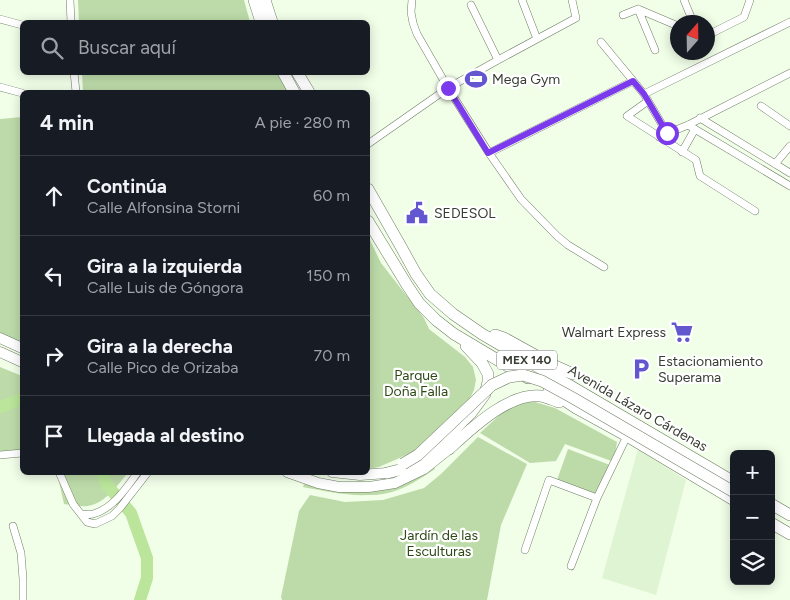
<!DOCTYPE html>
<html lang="es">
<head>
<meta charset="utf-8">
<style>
  :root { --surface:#171b24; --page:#242831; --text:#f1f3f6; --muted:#9ea1a6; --line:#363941 }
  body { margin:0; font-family:Figtree,sans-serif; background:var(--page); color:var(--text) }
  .controls { position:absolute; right:15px; bottom:15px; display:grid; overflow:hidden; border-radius:8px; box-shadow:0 2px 12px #0003 }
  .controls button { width:45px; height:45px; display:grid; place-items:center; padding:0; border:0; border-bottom:1px solid var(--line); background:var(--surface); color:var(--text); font:25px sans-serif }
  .compass { position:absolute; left:670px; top:15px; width:45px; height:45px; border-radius:50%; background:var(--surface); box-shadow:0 2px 12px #0003; rotate:20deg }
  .stop { position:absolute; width:15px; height:15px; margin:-11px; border:4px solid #7c3aed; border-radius:50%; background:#fff }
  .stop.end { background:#7c3aed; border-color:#fff; box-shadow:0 1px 5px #0008 }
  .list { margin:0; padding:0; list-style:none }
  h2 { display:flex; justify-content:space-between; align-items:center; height:65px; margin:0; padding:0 20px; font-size:21px }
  h2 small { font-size:16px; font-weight:400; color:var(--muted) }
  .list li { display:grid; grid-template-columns:32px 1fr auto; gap:15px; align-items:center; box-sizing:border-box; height:80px; padding:0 20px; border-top:1px solid var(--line) }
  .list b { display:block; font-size:19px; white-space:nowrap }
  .list p { margin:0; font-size:16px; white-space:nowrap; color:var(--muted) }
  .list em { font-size:16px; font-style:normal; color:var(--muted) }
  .icon { flex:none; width:28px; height:28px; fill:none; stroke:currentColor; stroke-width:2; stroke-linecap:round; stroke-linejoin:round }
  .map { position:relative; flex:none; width:790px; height:600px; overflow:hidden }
  .search { position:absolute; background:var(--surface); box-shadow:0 2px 12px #0003; left:20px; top:20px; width:350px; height:55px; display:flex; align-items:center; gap:12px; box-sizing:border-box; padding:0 18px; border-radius:8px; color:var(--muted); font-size:19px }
  .panel { position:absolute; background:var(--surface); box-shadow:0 2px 12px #0003; left:20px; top:90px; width:350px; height:385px; border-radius:8px }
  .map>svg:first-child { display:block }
  .built { fill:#dff4d2 }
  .green { fill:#bddba9 }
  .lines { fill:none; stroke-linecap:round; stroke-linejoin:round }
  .river { stroke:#bae59a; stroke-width:12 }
  .minor-casing { stroke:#6f7d65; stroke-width:8 }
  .secondary-casing { stroke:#6f7d65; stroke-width:11 }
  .trunk-casing { stroke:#6f7d65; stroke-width:12 }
  .minor { stroke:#fff; stroke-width:7 }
  .secondary { stroke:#fff; stroke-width:10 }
  .trunk { stroke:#fff; stroke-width:11 }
  .trunk-bridge-casing { stroke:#6f7d65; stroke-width:12; stroke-linecap:butt }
  .trunk-bridge { stroke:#fff; stroke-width:11 }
  .route { stroke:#7c3aed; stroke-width:6 }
  .labels { text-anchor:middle; stroke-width:4.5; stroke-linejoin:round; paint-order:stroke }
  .shield { fill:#fff; stroke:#737770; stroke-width:1 }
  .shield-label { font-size:12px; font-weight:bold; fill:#373d32 }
  .poi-label { font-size:14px; fill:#373d32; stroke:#fff; text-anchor:start }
  .park-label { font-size:14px; fill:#2e4916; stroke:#fff }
  .street-label { font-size:14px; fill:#373d32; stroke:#fff }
</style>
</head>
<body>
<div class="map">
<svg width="790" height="600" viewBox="0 0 790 600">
  <rect width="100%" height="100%" fill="#f1fee8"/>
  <!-- built -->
  <path class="built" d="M638 449 686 480 656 595 602 578Z"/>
  <!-- green -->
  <path class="green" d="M78 0H244L250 22H79Z
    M82 73H277L288 92H83Z
    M22 117V348L0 339V119Z
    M368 236 381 263 424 318 429 329 465 357 473 367 476 380 474 390 469 400 413 452 379 467 368 469Z
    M0 367 22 376V457L0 453Z
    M525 399 555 408 617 442 614 462 565 444 556 461 530 463 480 433 505 410Z
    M478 437 527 464 501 525 487 600H282L281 597 299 511 310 495 345 502 383 500 424 488 441 474Z
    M568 449 610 465 595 495 557 480Z
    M434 467 435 469C420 479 402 491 383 494 378 495 373 495 368 495 346 496 325 491 303 487L304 484C335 491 368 496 400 485 411 481 423 473 434 467Z
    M57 473H128C118 484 108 500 92 505 83 508 72 505 64 504Z"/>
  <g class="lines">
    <!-- river -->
    <path class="river" d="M0 407 22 399
      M102 472 107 485 131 513 147 558V578L140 600"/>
    <!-- minor casing -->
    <g class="minor-casing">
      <path id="minor" d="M70 0 71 22
        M412 0 411 12 413 23 417 34 448 88 489 153 521 199 557 236 568 245 604 267
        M522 0 537 39
        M684 0 693 22
        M471 5 498 60
        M638 9 655 50
        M623 15 638 9 678 26
        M0 19 22 25
        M708 35 744 17 750 0
        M601 42 644 94 667 133
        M74 72 76 92
        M0 87 22 93
        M644 94 790 22
        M648 101 627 116 696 160 700 176 755 211
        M761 106 790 126
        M700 118 790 173
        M688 125 790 186
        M659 137 688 125 790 73
        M368 144 448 88 498 60 576 18 572 0
        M682 152 695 129
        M489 153 633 81
        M775 164 790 146
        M0 455 22 453
        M59 472 73 504 87 522 95 524 112 516 120 508 148 472
        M81 514C85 514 90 515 93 514 114 508 126 488 138 472
        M13 526 21 553 23 579V600
        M525 550 549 480 597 498
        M571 566 597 498 627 436"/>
    </g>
    <!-- secondary casing -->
    <g class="secondary-casing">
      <path id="secondary" d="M0 338 22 348
        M0 352 22 362
        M287 472 318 483 339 487H369L395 483 424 469 449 449
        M332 472 360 475 387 473"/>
    </g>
    <!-- trunk casing -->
    <g class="trunk-casing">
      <path id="trunk" d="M254 0 261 22
        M265 0 272 22
        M283 72 294 92
        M297 72 309 92
        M368 189 400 245 416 274 430 294 453 314 482 334 734 482
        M368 221 407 285 419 303 436 320 454 334 528 378
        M495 335 504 338 553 365 573 374
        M549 390 576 408 627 436 734 500
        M449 449C471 429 509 392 541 396 547 397 553 400 559 402
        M387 473 403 469 418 462 428 455 471 413 485 394 488 382V374L482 363 466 346
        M771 504 790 515
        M771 523 790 534"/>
    </g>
    <!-- minor -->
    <use href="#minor" class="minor"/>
    <!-- secondary -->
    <use href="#secondary" class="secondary"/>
    <!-- trunk -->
    <use href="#trunk" class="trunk"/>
    <!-- trunk-bridge casing -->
    <g class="trunk-bridge-casing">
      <path id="trunk-bridge" d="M403 464 418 455 492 385 509 377 523 375 542 381 573 398 734 492"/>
    </g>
    <!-- trunk-bridge -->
    <use href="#trunk-bridge" class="trunk-bridge"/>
  </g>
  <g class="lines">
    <!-- route -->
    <path class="route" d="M448 88 488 153 633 81 644 94 667 133"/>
  </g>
  <!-- icons -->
  <defs>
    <g id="stadium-bare" transform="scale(1.725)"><path d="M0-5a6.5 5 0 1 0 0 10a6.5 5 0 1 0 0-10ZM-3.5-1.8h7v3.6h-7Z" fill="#6357d0" stroke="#fff" stroke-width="2.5" paint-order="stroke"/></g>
    <g id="civic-bare" transform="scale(1.725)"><path d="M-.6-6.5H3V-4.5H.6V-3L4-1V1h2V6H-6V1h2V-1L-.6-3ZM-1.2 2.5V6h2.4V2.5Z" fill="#6357d0" stroke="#fff" stroke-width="2.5" paint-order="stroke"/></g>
    <g id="supermarket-bare" transform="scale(1.725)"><path d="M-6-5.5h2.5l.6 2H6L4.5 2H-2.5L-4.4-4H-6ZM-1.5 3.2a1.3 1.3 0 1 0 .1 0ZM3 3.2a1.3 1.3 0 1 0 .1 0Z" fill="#6357d0" stroke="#fff" stroke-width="2.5" paint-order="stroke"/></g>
    <g id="parking-bare" transform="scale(1.725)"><path d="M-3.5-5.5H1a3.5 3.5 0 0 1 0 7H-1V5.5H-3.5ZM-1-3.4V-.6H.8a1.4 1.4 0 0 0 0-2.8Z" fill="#6357d0" stroke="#fff" stroke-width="2.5" paint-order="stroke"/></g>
  </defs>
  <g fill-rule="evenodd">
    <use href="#stadium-bare" x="476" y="79"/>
    <use href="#civic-bare" x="417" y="213"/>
    <use href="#supermarket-bare" x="682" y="332"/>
    <use href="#parking-bare" x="641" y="369"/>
  </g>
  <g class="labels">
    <!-- shield labels -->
    <rect class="shield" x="497" y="350.5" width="60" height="19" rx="4"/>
    <g class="shield-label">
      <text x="527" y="364">MEX 140</text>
    </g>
    <!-- poi labels -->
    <g class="poi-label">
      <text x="492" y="84">Mega Gym</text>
      <text x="434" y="218">SEDESOL</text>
      <text x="666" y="337" text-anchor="end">Walmart Express</text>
      <text x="658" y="366">Estacionamiento<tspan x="658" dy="16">Superama</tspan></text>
    </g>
    <!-- park labels -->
    <g class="park-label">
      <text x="416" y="380">Parque<tspan x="416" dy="16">Doña Falla</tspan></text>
      <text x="439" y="540">Jardín de las<tspan x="439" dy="16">Esculturas</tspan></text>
    </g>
    <!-- street labels -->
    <g class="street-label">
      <text transform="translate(638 408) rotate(30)" y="5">Avenida Lázaro Cárdenas</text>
    </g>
  </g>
</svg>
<div class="controls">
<button>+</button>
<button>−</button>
<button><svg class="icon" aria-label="layers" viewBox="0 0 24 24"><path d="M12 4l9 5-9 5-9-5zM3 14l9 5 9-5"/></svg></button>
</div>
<svg class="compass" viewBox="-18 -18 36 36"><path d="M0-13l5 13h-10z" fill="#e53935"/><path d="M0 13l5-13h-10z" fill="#9ea1a6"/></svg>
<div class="stop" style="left:667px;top:133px"></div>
<div class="stop end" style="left:448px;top:88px"></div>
<div class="search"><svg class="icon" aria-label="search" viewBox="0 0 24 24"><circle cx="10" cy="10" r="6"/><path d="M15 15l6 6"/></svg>Buscar aquí</div>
<section class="panel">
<h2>4 min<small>A pie · 280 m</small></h2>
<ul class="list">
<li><svg class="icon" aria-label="ahead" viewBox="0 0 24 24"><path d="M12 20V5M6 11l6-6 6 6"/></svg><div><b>Continúa</b><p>Calle Alfonsina Storni</p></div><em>60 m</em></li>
<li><svg class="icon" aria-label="left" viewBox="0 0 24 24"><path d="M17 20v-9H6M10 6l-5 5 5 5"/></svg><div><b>Gira a la izquierda</b><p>Calle Luis de Góngora</p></div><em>150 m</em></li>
<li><svg class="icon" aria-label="right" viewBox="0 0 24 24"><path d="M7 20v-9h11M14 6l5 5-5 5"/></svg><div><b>Gira a la derecha</b><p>Calle Pico de Orizaba</p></div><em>70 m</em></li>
<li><svg class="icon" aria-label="arrive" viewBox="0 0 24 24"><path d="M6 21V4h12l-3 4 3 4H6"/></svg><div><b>Llegada al destino</b></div></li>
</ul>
</section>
</div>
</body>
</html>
